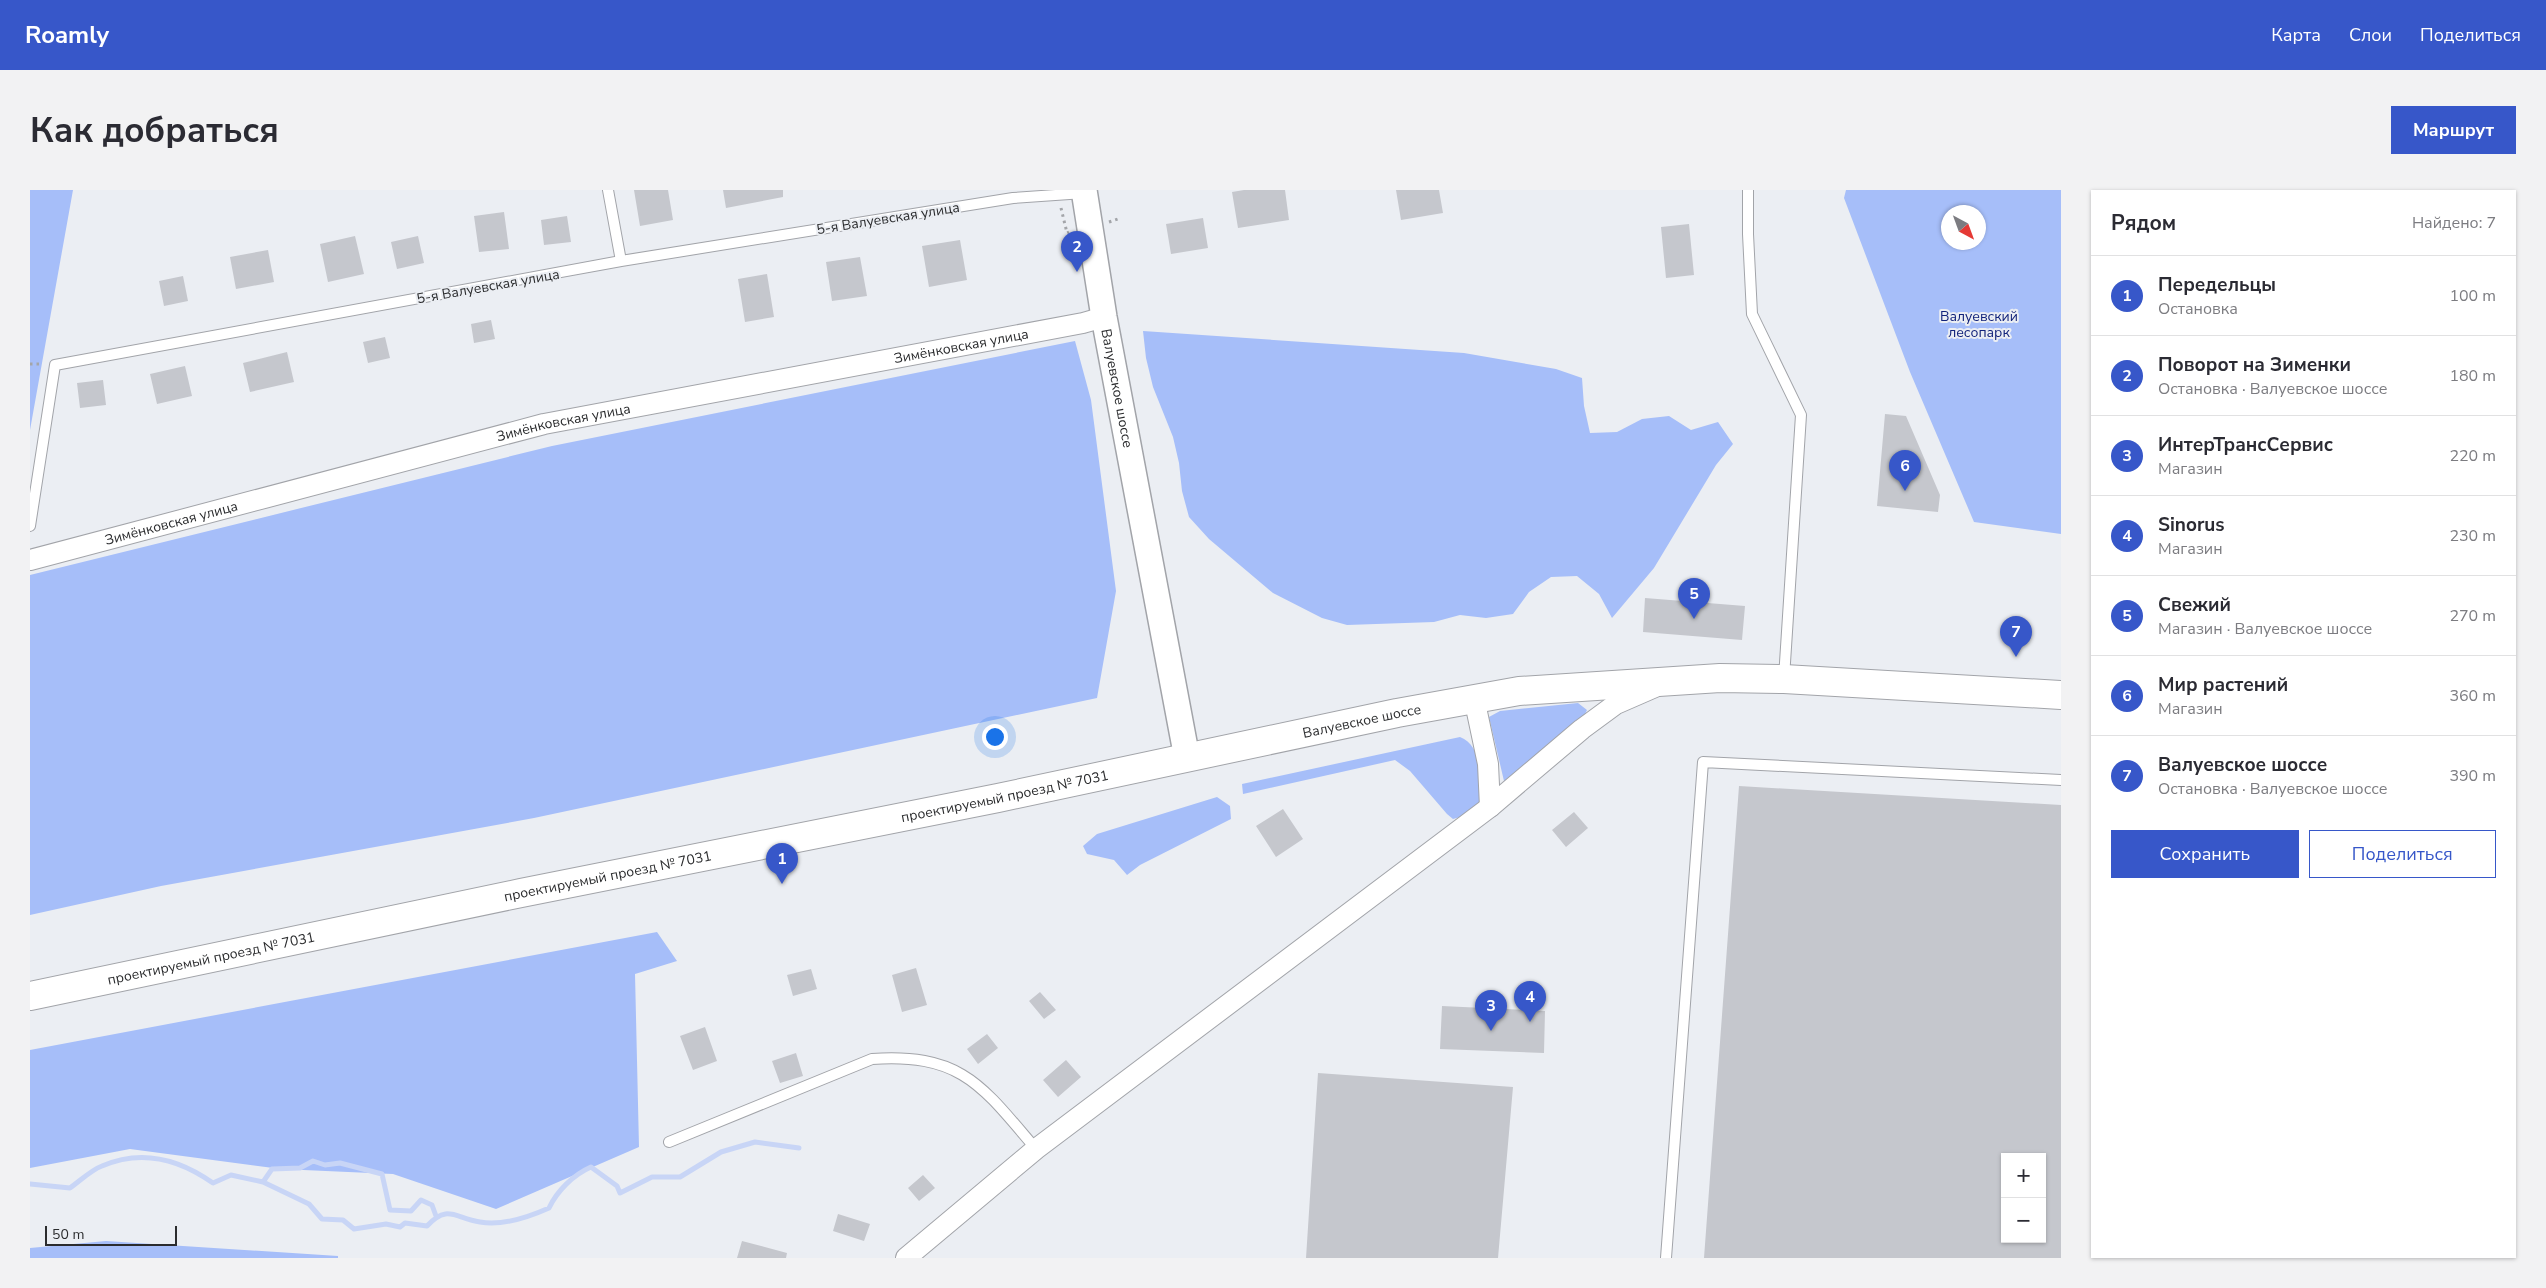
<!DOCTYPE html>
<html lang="ru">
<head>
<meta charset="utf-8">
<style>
  :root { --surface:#fff; --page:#f2f2f3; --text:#2b2b33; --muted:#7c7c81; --line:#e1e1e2; --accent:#3757c9 }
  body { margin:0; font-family:"Nunito Sans",sans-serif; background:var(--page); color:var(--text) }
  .controls { position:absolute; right:15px; bottom:15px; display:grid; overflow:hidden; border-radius:0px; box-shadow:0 1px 4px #0004 }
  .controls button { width:45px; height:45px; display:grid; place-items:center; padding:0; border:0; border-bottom:1px solid var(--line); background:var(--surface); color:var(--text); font:25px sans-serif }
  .compass { position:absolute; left:1911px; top:15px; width:45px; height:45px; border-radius:50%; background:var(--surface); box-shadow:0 1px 4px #0004; rotate:139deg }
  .scale { position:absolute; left:15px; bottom:12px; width:132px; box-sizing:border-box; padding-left:5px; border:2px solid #2b2c2e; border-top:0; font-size:14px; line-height:18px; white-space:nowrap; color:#2b2c2e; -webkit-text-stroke:4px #ebeef3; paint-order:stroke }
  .you { position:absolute; left:964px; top:546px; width:18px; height:18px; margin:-12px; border:4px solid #fff; border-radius:50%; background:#1a73e8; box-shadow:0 0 0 8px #1a73e833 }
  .badge { display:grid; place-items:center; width:32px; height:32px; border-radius:50%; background:var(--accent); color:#fff; font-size:16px; font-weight:700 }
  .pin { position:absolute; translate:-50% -41px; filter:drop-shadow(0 1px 2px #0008) }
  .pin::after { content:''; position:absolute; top:26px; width:18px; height:15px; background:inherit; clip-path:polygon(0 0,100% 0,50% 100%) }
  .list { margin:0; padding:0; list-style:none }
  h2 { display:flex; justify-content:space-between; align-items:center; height:65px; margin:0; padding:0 20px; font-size:21px }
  h2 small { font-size:16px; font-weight:400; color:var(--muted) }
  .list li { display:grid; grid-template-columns:32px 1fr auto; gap:15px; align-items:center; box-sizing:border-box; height:80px; padding:0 20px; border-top:1px solid var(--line) }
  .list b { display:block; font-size:19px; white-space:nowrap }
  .list p { margin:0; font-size:16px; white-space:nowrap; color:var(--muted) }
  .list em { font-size:16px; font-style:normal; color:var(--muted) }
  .actions { display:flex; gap:10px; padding:15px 20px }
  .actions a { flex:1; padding:11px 0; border:1px solid var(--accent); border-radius:0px; text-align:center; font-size:18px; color:var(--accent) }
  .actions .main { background:var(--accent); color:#fff }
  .map { position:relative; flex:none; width:2031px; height:1068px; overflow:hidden; border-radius:0px }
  header { display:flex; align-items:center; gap:30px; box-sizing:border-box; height:70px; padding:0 25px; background:var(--accent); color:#fff }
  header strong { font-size:24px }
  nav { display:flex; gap:28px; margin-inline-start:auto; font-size:18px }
  .intro { display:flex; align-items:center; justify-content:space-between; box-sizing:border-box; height:120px; padding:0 30px }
  h1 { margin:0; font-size:35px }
  .button { padding:12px 22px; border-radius:0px; background:var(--accent); color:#fff; font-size:18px; font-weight:700 }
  main { display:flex; gap:30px; padding:0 30px }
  aside { flex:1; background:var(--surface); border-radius:0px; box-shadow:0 1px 4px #0004 }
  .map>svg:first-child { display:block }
  .green { fill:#a6bef9; fill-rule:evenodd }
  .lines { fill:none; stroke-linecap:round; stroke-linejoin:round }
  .stream { stroke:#c8d5f6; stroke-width:5 }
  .building { fill:#c5c7cd; fill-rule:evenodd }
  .service-casing { stroke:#a2a4a9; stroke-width:12 }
  .minor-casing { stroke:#a2a4a9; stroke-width:22 }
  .tertiary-casing { stroke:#a2a4a9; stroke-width:28 }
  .secondary-casing { stroke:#a2a4a9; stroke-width:30 }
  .path { stroke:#a3a5a9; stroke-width:3; stroke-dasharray:2.5 4; stroke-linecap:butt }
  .service { stroke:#fff; stroke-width:10 }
  .minor { stroke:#fff; stroke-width:20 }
  .tertiary { stroke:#fff; stroke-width:25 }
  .secondary { stroke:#fff; stroke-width:28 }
  .labels { text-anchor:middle; stroke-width:4; stroke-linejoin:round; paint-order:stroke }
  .street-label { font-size:14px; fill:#2b2c2e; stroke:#ebeef3 }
  .park-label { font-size:14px; fill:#12237a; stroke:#ebeef3 }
</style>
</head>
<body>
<header>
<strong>Roamly</strong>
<nav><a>Карта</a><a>Слои</a><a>Поделиться</a></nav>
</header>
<div class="intro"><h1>Как добраться</h1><a class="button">Маршрут</a></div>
<main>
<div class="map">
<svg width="2031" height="1068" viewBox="0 0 2031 1068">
  <rect width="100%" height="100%" fill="#ebeef3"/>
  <!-- green -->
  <path class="green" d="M0 0H43L0 240Z
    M1816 0H2031V344L1944 332 1880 182 1814 8ZM1918 22H1948V52H1918Z
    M1113 141 1434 163 1526 179 1552 188 1554 216 1560 243 1587 242 1612 229 1639 226 1661 240 1688 232 1703 254 1686 275 1624 378 1582 428 1569 404 1547 386 1521 387 1499 402 1483 424 1456 428 1430 425 1404 432 1317 435 1292 428 1243 403 1179 349 1159 327 1152 301 1149 273 1143 247 1123 197 1116 168Z
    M1045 151 1061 210 1086 401 1067 508 504 628 131 696 0 725V385L522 256Z
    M1548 513 1557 520 1554 526 1479 591H1474L1459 527 1470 521Z
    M1430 547C1454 557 1450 590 1452 611L1434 626 1423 629 1417 624 1380 581 1365 570 1213 604 1212 594Z
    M1187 607 1200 616 1201 629 1110 675 1097 685 1084 670 1057 664 1053 656 1067 644Z
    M627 742 647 771 605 784 609 957 466 1019 363 984 251 979 100 959 0 978V860Z
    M76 1051 308 1066V1068H0V1058Z"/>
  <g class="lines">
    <!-- stream -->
    <path class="stream" d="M233 992 242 979 270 978 283 971 295 975 310 973 352 984 360 1020 381 1021 391 1010 402 1015 406 1026
      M0 994 40 998C50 991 61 980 72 976 111 959 149 969 183 993L201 985 233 992 279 1014 292 1029 313 1030 324 1039 356 1034 370 1037 375 1033 397 1036C418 1013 426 1029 450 1032 473 1036 499 1027 519 1018 527 1001 543 985 561 977L587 996 590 1003 622 987H650L691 962 725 952 769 958"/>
  </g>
  <!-- building -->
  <path class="building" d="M604 0H638L643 30 610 36Z
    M693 0H753V7L696 18Z
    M1214 0H1255L1259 30 1208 38 1202 2Z
    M1366 0H1409L1413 23 1371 30Z
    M474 22 479 59 449 62 444 26Z
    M537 26 541 52 514 55 511 30Z
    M1173 28 1178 58 1141 64 1136 34Z
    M1659 34 1664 85 1636 88 1631 37Z
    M325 46 334 84 298 92 290 54Z
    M388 46 394 73 367 79 361 52Z
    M930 50 937 90 899 97 892 56Z
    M238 60 244 92 206 99 200 67Z
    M830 67 837 106 802 111 796 72Z
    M737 84 744 127 715 132 708 89Z
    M153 86 158 111 134 116 129 91Z
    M461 130 465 149 444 153 441 134Z
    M355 147 360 168 338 173 333 152Z
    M257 162 264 192 220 202 213 173Z
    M155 176 162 206 127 214 120 184Z
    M73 190 76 215 50 218 47 193Z
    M1855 224 1876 226 1910 305 1908 322 1847 316Z
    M1615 408 1715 416 1712 450 1613 442Z
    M1709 596 2031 615V1068H1674ZM1975 967H2012V1049H1975Z
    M1253 619 1273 649 1246 667 1226 636Z
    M1544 622 1558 638 1536 657 1522 640Z
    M886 778 897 815 872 822 862 785Z
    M781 779 787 799 763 806 757 785Z
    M1010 802 1026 820 1014 829 999 811Z
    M1412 816 1515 821 1514 863 1410 859Z
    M675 837 687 871 663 880 650 846Z
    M957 844 968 858 948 874 937 859Z
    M766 863 773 886 750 893 742 871Z
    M1036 870 1051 887 1028 907 1013 890Z
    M1288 883 1483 897 1468 1068H1276Z
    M893 985 905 998 889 1011 878 998Z
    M808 1024 840 1034 834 1051 803 1041Z
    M712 1051 757 1063 756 1068H707Z"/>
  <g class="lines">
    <!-- service casing -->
    <g class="service-casing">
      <path id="service" d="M578 0 591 71
        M1718 0V44L1722 124 1771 225 1754 488
        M0 336 25 175 591 71 983 8 1054 3
        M639 952 842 869C932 863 952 896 1006 959
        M1636 1068 1673 572 2031 590"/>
    </g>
    <!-- minor casing -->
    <g class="minor-casing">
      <g id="minor">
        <path id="s1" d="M0 370 514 234 1053 133 1074 127"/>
        <path d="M1444 508 1458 574 1460 617"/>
        <path d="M876 1068 1006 959 1460 617 1552 539 1586 514 1625 497"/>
      </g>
    </g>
    <!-- tertiary casing -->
    <g class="tertiary-casing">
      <g id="tertiary">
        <path id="s2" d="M1054 0 1074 127 1157 568"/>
      </g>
    </g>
    <!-- secondary casing -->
    <g class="secondary-casing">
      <g id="secondary">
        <path id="s3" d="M0 806 491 703 968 608 1367 523 1489 501 1690 488 1754 489 2031 505"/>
      </g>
    </g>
    <!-- path -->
    <path class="path" d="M1031 18 1037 43 1039 42
      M1079 32 1091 28
      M0 174H12"/>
    <!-- service -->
    <use href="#service" class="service"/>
    <!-- minor -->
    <use href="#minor" class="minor"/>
    <!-- tertiary -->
    <use href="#tertiary" class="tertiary"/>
    <!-- secondary -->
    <use href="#secondary" class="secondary"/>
  </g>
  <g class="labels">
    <!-- street labels -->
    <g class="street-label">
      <text transform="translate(858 28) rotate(-9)" y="5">5-я Валуевская улица</text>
      <text transform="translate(458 96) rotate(-10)" y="5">5-я Валуевская улица</text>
      <text dy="5" stroke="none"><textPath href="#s1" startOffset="956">Зимёнковская улица</textPath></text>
      <text dy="5" stroke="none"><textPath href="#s2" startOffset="201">Валуевское шоссе</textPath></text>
      <text dy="5" stroke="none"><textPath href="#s1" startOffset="551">Зимёнковская улица</textPath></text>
      <text dy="5" stroke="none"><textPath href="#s1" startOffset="146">Зимёнковская улица</textPath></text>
      <text dy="5" stroke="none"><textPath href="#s3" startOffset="1360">Валуевское шоссе</textPath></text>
      <text dy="5" stroke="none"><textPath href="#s3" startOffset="995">проектируемый проезд № 7031</textPath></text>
      <text dy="5" stroke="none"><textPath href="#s3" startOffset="590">проектируемый проезд № 7031</textPath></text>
      <text dy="5" stroke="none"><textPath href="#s3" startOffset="185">проектируемый проезд № 7031</textPath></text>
    </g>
    <!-- park labels -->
    <g class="park-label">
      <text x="1949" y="131">Валуевский<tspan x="1949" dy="16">лесопарк</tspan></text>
    </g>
  </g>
</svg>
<div class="controls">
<button>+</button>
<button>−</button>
</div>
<svg class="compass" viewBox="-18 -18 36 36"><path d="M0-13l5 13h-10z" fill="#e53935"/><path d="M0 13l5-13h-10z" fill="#7c7c81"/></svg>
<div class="scale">50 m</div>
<div class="you"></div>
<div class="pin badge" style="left:752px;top:694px">1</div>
<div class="pin badge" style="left:1047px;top:82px">2</div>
<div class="pin badge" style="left:1461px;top:841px">3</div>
<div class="pin badge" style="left:1500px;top:832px">4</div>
<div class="pin badge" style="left:1664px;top:429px">5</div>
<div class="pin badge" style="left:1875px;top:301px">6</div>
<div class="pin badge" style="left:1986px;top:467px">7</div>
</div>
<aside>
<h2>Рядом<small>Найдено: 7</small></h2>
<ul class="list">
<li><span class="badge">1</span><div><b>Передельцы</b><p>Остановка</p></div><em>100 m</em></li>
<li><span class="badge">2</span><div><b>Поворот на Зименки</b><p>Остановка · Валуевское шоссе</p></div><em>180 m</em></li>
<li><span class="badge">3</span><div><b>ИнтерТрансСервис</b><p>Магазин</p></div><em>220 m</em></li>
<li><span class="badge">4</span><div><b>Sinorus</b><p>Магазин</p></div><em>230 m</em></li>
<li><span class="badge">5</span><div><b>Свежий</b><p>Магазин · Валуевское шоссе</p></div><em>270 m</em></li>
<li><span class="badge">6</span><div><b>Мир растений</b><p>Магазин</p></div><em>360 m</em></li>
<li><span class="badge">7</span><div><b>Валуевское шоссе</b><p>Остановка · Валуевское шоссе</p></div><em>390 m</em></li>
</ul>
<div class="actions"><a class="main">Сохранить</a><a>Поделиться</a></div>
</aside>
</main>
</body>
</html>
